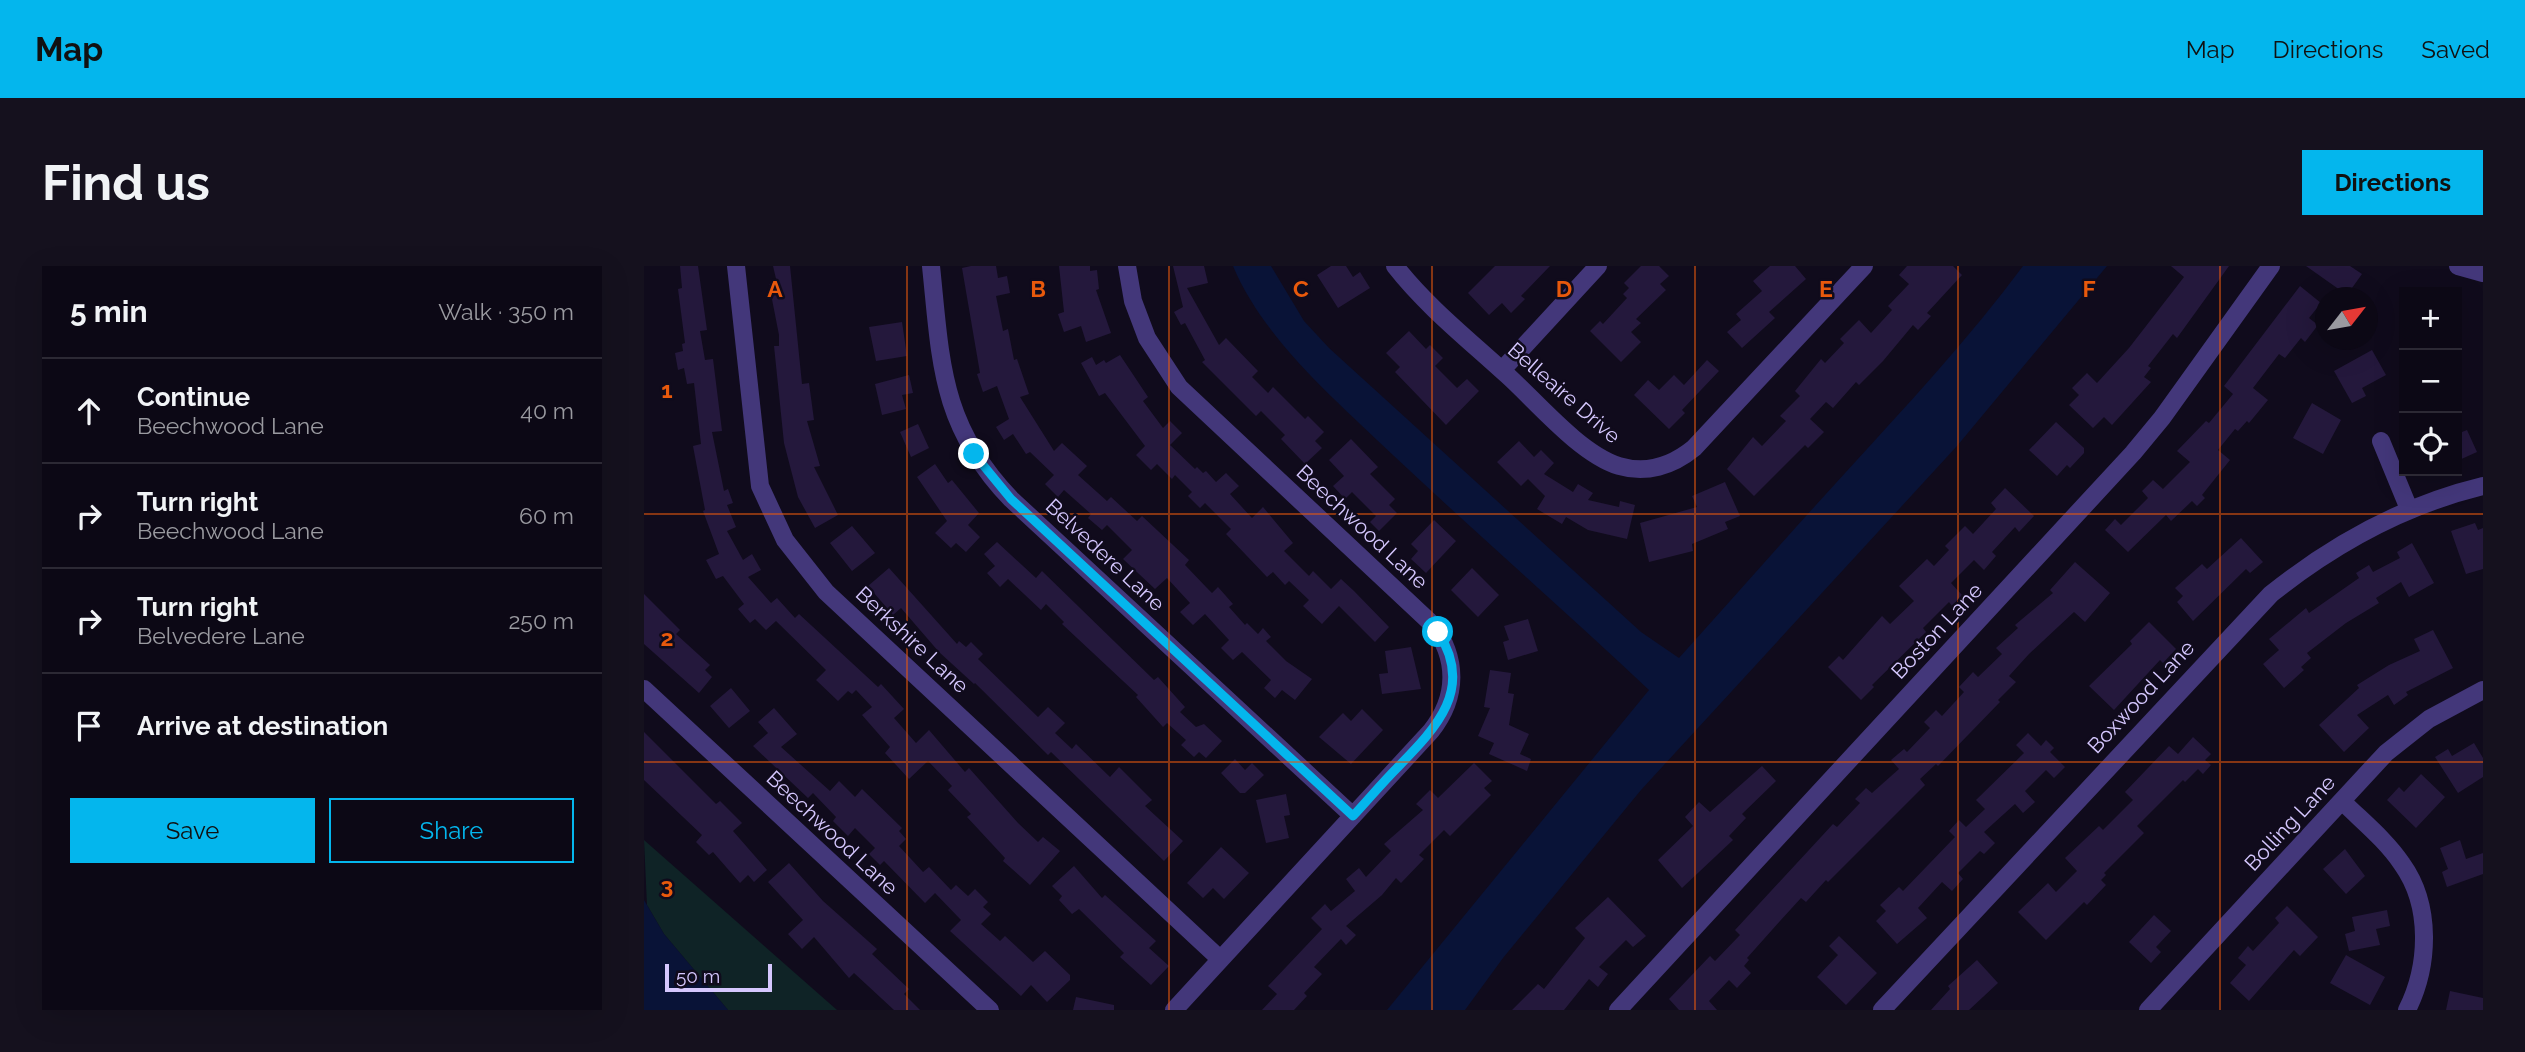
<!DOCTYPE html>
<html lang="en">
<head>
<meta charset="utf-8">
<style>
  :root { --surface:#0c0815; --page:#15111e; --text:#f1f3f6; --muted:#9a9aa0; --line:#2c2934; --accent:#04b6ed }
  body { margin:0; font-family:Raleway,sans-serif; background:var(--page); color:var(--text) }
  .controls { position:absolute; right:21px; top:21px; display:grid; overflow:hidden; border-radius:0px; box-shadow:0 7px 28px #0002 }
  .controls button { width:63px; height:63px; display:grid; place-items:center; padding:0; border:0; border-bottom:2px solid var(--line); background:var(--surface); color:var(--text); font:35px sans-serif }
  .compass { position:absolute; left:1671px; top:21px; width:63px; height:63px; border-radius:50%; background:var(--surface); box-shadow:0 7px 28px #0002; rotate:59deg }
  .scale { position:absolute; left:21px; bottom:18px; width:107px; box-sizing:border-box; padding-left:7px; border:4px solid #d5c7fe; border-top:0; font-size:19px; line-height:24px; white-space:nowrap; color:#d5c7fe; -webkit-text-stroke:5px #100b1c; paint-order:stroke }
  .stop { position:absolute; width:21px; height:21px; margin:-16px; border:5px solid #04b6ed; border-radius:50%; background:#fff }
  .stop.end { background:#04b6ed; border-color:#fff; box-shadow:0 2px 7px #0008 }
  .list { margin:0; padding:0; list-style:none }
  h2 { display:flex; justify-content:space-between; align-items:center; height:91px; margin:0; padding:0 28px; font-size:30px }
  h2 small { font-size:23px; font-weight:400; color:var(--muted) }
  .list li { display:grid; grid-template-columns:46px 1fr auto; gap:21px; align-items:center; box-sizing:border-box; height:105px; padding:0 28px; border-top:2px solid var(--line) }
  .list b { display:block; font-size:26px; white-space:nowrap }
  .list p { margin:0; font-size:23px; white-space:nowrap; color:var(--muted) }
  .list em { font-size:23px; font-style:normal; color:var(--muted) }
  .actions { display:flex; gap:14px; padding:21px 28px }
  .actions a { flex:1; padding:16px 0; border:2px solid var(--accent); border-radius:0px; text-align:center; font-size:24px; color:var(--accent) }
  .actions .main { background:var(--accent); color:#111 }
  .icon { flex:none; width:38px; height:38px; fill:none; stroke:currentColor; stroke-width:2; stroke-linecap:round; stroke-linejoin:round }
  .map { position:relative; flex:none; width:1839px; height:744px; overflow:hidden; border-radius:0px }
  header { display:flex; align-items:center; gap:42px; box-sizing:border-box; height:98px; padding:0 35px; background:var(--accent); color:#111 }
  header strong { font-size:33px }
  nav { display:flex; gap:38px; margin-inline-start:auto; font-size:24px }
  .intro { display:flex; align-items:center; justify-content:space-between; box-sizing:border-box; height:168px; padding:0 42px }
  h1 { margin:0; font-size:49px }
  .button { padding:18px 32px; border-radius:0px; background:var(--accent); color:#111; font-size:24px; font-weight:700 }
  main { display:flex; gap:42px; padding:0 42px }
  aside { flex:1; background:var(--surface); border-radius:0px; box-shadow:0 7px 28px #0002 }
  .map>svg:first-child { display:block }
  .green { fill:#0f2326 }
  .water { fill:#091337 }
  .building { fill:#24183c }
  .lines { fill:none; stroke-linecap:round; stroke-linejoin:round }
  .minor { stroke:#43377a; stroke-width:18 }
  .route { stroke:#04b6ed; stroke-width:9 }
  .grid { fill:none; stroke:#e8590c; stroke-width:2; stroke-opacity:0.55 }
  .labels { text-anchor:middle; stroke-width:5; stroke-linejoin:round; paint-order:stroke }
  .street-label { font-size:21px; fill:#d5c7fe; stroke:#100b1c }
  .grid-label { font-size:23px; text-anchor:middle; font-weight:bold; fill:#e8590c; stroke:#100b1c; stroke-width:5; stroke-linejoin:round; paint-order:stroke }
</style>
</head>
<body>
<header>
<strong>Map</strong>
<nav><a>Map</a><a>Directions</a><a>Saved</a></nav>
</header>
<div class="intro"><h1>Find us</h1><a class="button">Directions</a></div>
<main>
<aside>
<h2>5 min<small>Walk · 350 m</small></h2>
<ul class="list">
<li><svg class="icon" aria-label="ahead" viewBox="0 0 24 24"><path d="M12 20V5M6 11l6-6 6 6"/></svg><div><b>Continue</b><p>Beechwood Lane</p></div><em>40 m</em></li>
<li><svg class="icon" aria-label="right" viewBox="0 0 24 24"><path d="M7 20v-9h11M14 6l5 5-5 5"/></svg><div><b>Turn right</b><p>Beechwood Lane</p></div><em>60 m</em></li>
<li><svg class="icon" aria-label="right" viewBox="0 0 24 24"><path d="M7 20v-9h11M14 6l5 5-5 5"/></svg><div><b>Turn right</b><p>Belvedere Lane</p></div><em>250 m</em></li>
<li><svg class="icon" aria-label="arrive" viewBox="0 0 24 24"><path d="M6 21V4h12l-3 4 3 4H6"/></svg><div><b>Arrive at destination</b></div></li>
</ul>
<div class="actions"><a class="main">Save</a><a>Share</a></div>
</aside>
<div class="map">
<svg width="1839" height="744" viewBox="0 0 1839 744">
  <rect width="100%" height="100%" fill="#100b1c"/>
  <!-- green -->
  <path class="green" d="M0 574 193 744H84L20 668 3 639Z"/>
  <!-- water -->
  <path class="water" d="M589 0H627L660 55 685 82 997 366 1035 392C1091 330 1146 267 1202 206 1263 139 1325 73 1379 0H1463L1313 180 997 524 859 692 821 744H743L1005 424C921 345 834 269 750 190 693 135 620 74 589 0Z
    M0 634 20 668 84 744H0Z"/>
  <!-- building -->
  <path class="building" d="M36 0H54L63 64 56 65 61 94 69 93 78 165 68 166 80 225 84 223 89 237 83 239 92 261 83 265 99 294 108 288 117 304 104 311 127 337 133 332 151 352 155 348 234 421 237 418 260 443 250 452 272 477 285 464 321 506 325 502 374 557 394 576 399 571 416 585 386 619 359 595 361 592 323 551 327 548 304 524 308 520 284 495 265 513 241 487 246 481 218 449 228 441 212 424 208 428 204 425 194 435 172 414 182 404 132 355 122 364 111 353 106 357 94 343 100 338 79 310 72 313 62 294 75 288 59 245 61 244 49 180 57 178 50 117 43 118 40 102 34 104 31 87 39 85 38 78 41 77 34 23 38 22Z
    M129 0H146L158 118 165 117 170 154 163 155 176 200 170 201 194 249 171 262 154 231 140 177 130 80H135V69L125 18 133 17Z
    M327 0H352L354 12 363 10 366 27 352 30 359 65 364 63 370 94 373 93 385 128 376 131 410 185 418 177 443 200 434 209 463 235 467 231 493 255 498 250 545 294 541 299 563 322 568 327 574 321 589 338 585 341 601 359 603 357 614 368 619 362 627 371 622 375 642 395 668 413 651 434 638 424 631 432 620 422 627 414 598 386 589 394 577 382 585 374 561 348 549 359 536 346 546 337 523 312 511 323 479 293 488 284 463 259 458 264 444 252 447 248 420 224 414 231 401 218 410 209 386 186 382 188 369 168 360 174 352 161 365 153 353 120 339 126 333 108 336 107 318 2Z
    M415 0H446V5L453 4 455 23 452 24 467 67 442 76 437 60 420 66 414 48 420 46Z
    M529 0H560L564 17 543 22 575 79 582 72 614 105 608 111 624 127 629 121 661 153 664 150 680 166 671 175 678 182 661 198 637 173 641 169 617 145 612 150 558 96 561 94 541 57 537 59 530 46 539 41Z
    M687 0H702L709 11 716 6 726 22 694 42 673 9Z
    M851 0H906L877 30 881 33 867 47 858 37 845 49 824 27Z
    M997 0H1015L1025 10 1016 18 1022 24 992 53 997 57 987 66 997 76 977 96 946 65 956 55 959 58 983 32 979 28 985 22 980 17Z
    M1126 0H1151L1162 13 1125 46 1131 52 1098 82 1083 66 1097 54 1092 48 1118 25 1109 15Z
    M1263 0H1309L1318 9 1283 47 1287 50 1274 64 1269 59 1239 95 1215 119 1212 116 1189 142 1182 136 1166 153 1180 166 1164 182 1161 179 1110 230 1083 203 1109 171 1118 180 1142 155 1136 150 1156 130 1151 125 1177 93 1181 97 1200 77 1196 73 1215 54 1227 67 1248 44 1244 40 1265 18 1255 9Z
    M1527 0H1585L1533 72 1529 68 1504 100 1507 102 1500 111 1507 116 1468 159 1460 151 1449 162 1425 139 1435 129 1428 122 1443 107 1453 117 1485 82 1540 11Z
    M1662 0H1706L1718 8 1703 29Z
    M1656 20 1677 37 1665 52 1674 59 1661 76 1657 72 1641 92 1635 88 1609 122 1624 134 1605 157 1603 155 1594 165 1591 163 1574 184 1586 194 1558 229 1561 232 1553 240 1548 235 1527 255 1522 249 1484 286 1461 264 1471 253 1477 259 1504 232 1498 225 1509 214 1519 223 1546 196 1533 185 1562 155 1565 157 1589 128 1580 120Z
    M258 56 263 90 232 95 225 61Z
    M765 65 782 83 786 79 799 92 791 100 813 122 823 113 835 125 802 159 751 106 756 101 742 87Z
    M1728 84 1742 109 1718 122 1722 130 1708 137 1690 105Z
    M476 89 504 131 499 135 519 162 526 155 538 167 526 179 551 203 553 201 559 207 562 205 572 216 582 207 595 220 586 228 608 252 619 241 649 277 640 285 665 310 669 305 687 323 697 313 710 325 745 361 731 376 695 340 678 358 659 340 665 334 645 315 641 319 629 306 623 311 582 268 587 263 561 237 556 242 544 230 548 226 531 209 528 213 513 198 507 204 492 189 501 180 461 127 455 130 437 97 448 91 452 99 460 94 462 97Z
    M1063 94 1075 105 1038 144 1041 147 1025 163 990 129 1004 114 1015 124 1030 109 1040 119Z
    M265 109 269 127 258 129 262 143 238 149 231 118Z
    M1668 137 1697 154 1679 188 1649 172Z
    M1412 156 1440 182V187L1426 202 1423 199 1413 210 1385 184Z
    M274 158 285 182 267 191 256 166Z
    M1823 164 1833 186 1813 195V168Z
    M707 173 734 201 726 208 751 233 745 239 753 247 735 265 726 256 732 250 708 226 701 233 689 220 700 210 685 194Z
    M875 175 890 191 897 184 910 197 900 208 929 226 934 218 949 227 944 234 975 241 976 235 991 239 983 273 944 264 922 251 918 258 893 243 901 230 884 213 877 220 853 196Z
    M291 198 304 217 308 214 335 247 324 259 336 271 322 286 312 277 307 282 291 267 303 255 273 211Z
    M1081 216 1096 250 1081 256 1084 263 1048 278 1049 285 1005 296 996 257 1053 241 1048 230Z
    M1361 222 1390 250 1375 266 1371 261 1348 286 1352 290 1340 304 1330 294 1307 317 1318 329 1308 340 1305 336 1279 362 1282 366 1228 419 1230 421 1217 434 1184 401 1195 390 1199 394 1238 350 1246 358 1270 335 1255 320 1283 293 1290 300 1305 284 1301 280 1321 260 1329 268 1352 243 1347 237Z
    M790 254 812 275 782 307 767 293 774 285 767 278Z
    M1831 257 1834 264 1839 262V303L1822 308 1807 265Z
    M208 260 231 287 208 305 186 277Z
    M1597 272 1619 296 1606 307 1602 303 1549 355 1533 336 1539 330 1531 322 1558 298 1563 303Z
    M353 276 392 312 398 305 510 414 514 411 541 441 536 446 552 461 560 458 578 475 562 492 555 486 550 491 537 479 542 474 523 457 519 461 492 431 494 429 418 358 420 356 402 338 397 344 364 313 356 321 343 307 351 300 340 288Z
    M1768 277 1790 317 1765 331 1757 316 1732 332 1735 337 1702 357 1663 387 1667 392 1657 401 1660 404 1640 422 1619 398 1635 384 1625 373 1662 342 1665 347 1715 312 1712 307 1725 299 1729 306 1756 292 1753 286Z
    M1431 296 1466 327 1441 356 1430 346 1385 388 1365 410 1372 416 1354 434 1356 436 1294 500 1292 498 1276 513 1281 519 1184 616 1182 614 1162 636 1157 632 1136 655 1103 692 1105 694 1100 700 1107 707 1093 722 1085 714 1065 735 1073 744H1035L1025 733 1066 690 1071 695 1096 669 1091 664 1189 558 1193 561 1216 537 1211 533 1222 522 1228 527 1255 503 1247 494 1260 483 1263 486 1286 462 1280 456 1292 444 1298 450 1320 426 1315 421 1329 406 1334 411 1358 388 1352 382 1374 362 1371 359 1409 327 1406 324Z
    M245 302 313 378 315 375 322 381 327 376 339 388 334 393 394 451 404 441 421 457 411 467 428 483 432 478 466 511 475 501 508 534 501 540 539 575 520 595 407 486 404 489 331 417 330 418 295 386 257 342 249 349 224 320Z
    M828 302 855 329 834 351 807 324Z
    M0 328 36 364 32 368 66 399 61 404 68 411 55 427 0 378Z
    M884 353 894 385 864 394 859 376 865 374 860 360Z
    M1505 356 1532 383 1519 397 1516 394 1470 444 1445 420 1488 378 1486 375Z
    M1789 364 1809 402 1762 426 1764 429 1750 439 1744 429 1713 449 1725 462 1700 486 1675 459 1715 422 1713 419 1745 399 1776 385 1770 373Z
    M767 381 777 423 738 428 735 408 744 407 741 385Z
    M846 404 867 407 864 427 870 428 865 459 885 468 876 488 887 493 883 505 845 488 850 477 834 470 846 442 840 441Z
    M87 422 106 445 85 462 66 440Z
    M130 442 153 468 137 481 186 525 195 515 211 531 218 523 258 562 255 565 262 573 255 580 279 606 285 601 307 624 312 619 324 630 331 623 344 636 339 641 347 648 337 658 356 675 361 670 389 696 401 685 426 709V714L403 736 387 719 377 730 306 665 317 654 291 627 281 637 240 595 236 599 225 588 231 582 211 562 204 570 189 555 192 551 169 527 164 532 109 480 124 467 114 456Z
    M718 443 739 464 707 498 675 471 699 447 707 455Z
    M0 466 72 538 76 535 98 557 89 565 123 604 110 616 104 609 96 617 69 586 65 589 52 576 58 569 0 514Z
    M1384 467 1397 480 1402 474 1410 482 1406 486 1421 501 1410 512 1402 504 1381 525 1391 536 1379 547 1371 538 1340 566 1351 577 1340 588 1336 585 1314 607 1319 613 1308 625 1298 616 1274 642 1283 652 1253 678 1232 655 1242 645 1236 639 1255 621 1259 625 1311 571 1305 565 1315 554 1322 561 1341 543 1332 534 1380 487 1372 479Z
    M1549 471 1567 488 1561 494 1567 499 1559 508 1554 503 1541 516 1539 514 1493 560 1500 567 1460 607 1462 609 1457 614 1462 619 1443 639 1440 636 1402 674 1374 646 1404 617 1412 626 1433 605 1421 592 1455 560 1459 564 1489 534 1481 526 1525 480 1534 488Z
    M1830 477 1839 492V511L1814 527 1791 491 1804 483 1808 490Z
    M591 493 601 504 608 497 620 509 601 527H596L577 507Z
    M830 497 848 515 840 522 847 529 806 570 800 564 775 589 780 593 757 617 752 612 738 629 702 660 712 669 702 679 697 673 670 701 678 708 660 727 663 730 650 744H618L633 728 624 720 678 663 667 652 681 638 687 645 711 625 702 613 715 602 722 611 747 585 740 578 779 544 772 538 786 524 794 532Z
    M1118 500 1132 515 1098 548 1102 552 1085 570 1089 574 1038 622 1014 594 1049 560 1041 551 1055 536 1066 546Z
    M1777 508 1801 531 1772 562 1743 534 1755 521 1760 526Z
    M642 528 646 549 640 550 645 572 622 577 612 534Z
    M1816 574 1822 593 1839 587V608L1803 621 1798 606 1804 603 1796 582Z
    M577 581 605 607 580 633 569 622 559 632 543 617Z
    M1701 583 1721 610 1702 628 1679 603Z
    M145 597 179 635 233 683 228 688 265 723 260 728 276 744H250L210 707 205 712 170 671 158 683 144 668 159 654 124 616Z
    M430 600 458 632 461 629 512 675 505 682 525 700 507 719 476 691 480 687 435 643 428 648 415 634 418 630 408 620Z
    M964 631 1002 670 989 681 982 674 955 701 964 708 954 721 945 713 920 744H868L894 718 900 723 941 672 931 662Z
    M1643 640 1674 671 1656 690 1650 684 1605 735 1586 717 1602 699 1594 692 1604 680 1609 685 1635 657 1631 652Z
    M1743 644 1746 660 1732 663 1736 679 1705 685 1701 668 1711 665 1708 651Z
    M1510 649 1527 665 1512 681 1517 686 1507 697 1485 676Z
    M1195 670 1233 707 1202 739 1173 711 1194 689 1185 680Z
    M1702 689 1741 711 1726 739 1686 717Z
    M1333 694 1354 717 1325 744H1287L1306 723 1304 720Z
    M1806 725 1839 732V744H1802Z
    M432 731 470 739V744H429Z"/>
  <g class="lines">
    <!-- minor -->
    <path class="minor" d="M92 0 116 220 141 274 182 326 576 693
      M287 0C297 96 296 159 367 233L709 550
      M483 0 489 35 503 72 535 121 788 358C814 392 814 431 787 465L530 744
      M751 0C783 41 825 74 863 109 893 136 936 188 975 200 1002 208 1028 200 1050 182L1220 0
      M1814 0 1839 7
      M858 104 954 0
      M1737 175 1765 243
      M0 423 346 744
      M1698 535C1718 555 1742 574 1758 598 1788 640 1785 700 1763 744
      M974 744 1489 187 1518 152 1627 0
      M1238 744 1627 328C1691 277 1760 239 1839 220
      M1504 744 1742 487 1785 453 1839 424"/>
  </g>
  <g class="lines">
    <!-- route -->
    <path class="route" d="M330 188 367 233 709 550C724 534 738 517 753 502 792 462 831 423 794 366"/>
  </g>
  <!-- grid -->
  <path class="grid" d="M263 0V744M525 0V744M788 0V744M1051 0V744M1314 0V744M1576 0V744M0 248H1839M0 496H1839"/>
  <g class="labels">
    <!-- street labels -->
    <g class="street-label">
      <text transform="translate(920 127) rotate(41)" y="7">Belleaire Drive</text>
      <text transform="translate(718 261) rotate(43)" y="7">Beechwood Lane</text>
      <text transform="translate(461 289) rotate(43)" y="7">Belvedere Lane</text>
      <text transform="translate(1293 365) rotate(-47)" y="7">Boston Lane</text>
      <text transform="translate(268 374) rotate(43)" y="7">Berkshire Lane</text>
      <text transform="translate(1497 431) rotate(-47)" y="7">Boxwood Lane</text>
      <text transform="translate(1646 557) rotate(-47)" y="7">Bolling Lane</text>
      <text transform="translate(188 567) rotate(43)" y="7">Beechwood Lane</text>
    </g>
  </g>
  <g class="grid-label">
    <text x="131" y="31">A</text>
    <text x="394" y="31">B</text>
    <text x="657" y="31">C</text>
    <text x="920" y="31">D</text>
    <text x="1182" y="31">E</text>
    <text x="1445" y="31">F</text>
    <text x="23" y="132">1</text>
    <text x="23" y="380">2</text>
    <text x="23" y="628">3</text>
  </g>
</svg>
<div class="controls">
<button>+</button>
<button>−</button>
<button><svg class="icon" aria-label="locate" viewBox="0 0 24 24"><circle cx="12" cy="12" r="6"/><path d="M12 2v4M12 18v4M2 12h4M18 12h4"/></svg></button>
</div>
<svg class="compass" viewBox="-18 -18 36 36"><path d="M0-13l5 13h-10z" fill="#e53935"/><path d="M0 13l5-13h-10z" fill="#9a9aa0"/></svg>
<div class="scale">50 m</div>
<div class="stop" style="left:794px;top:366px"></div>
<div class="stop end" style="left:330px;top:188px"></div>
</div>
</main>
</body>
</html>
